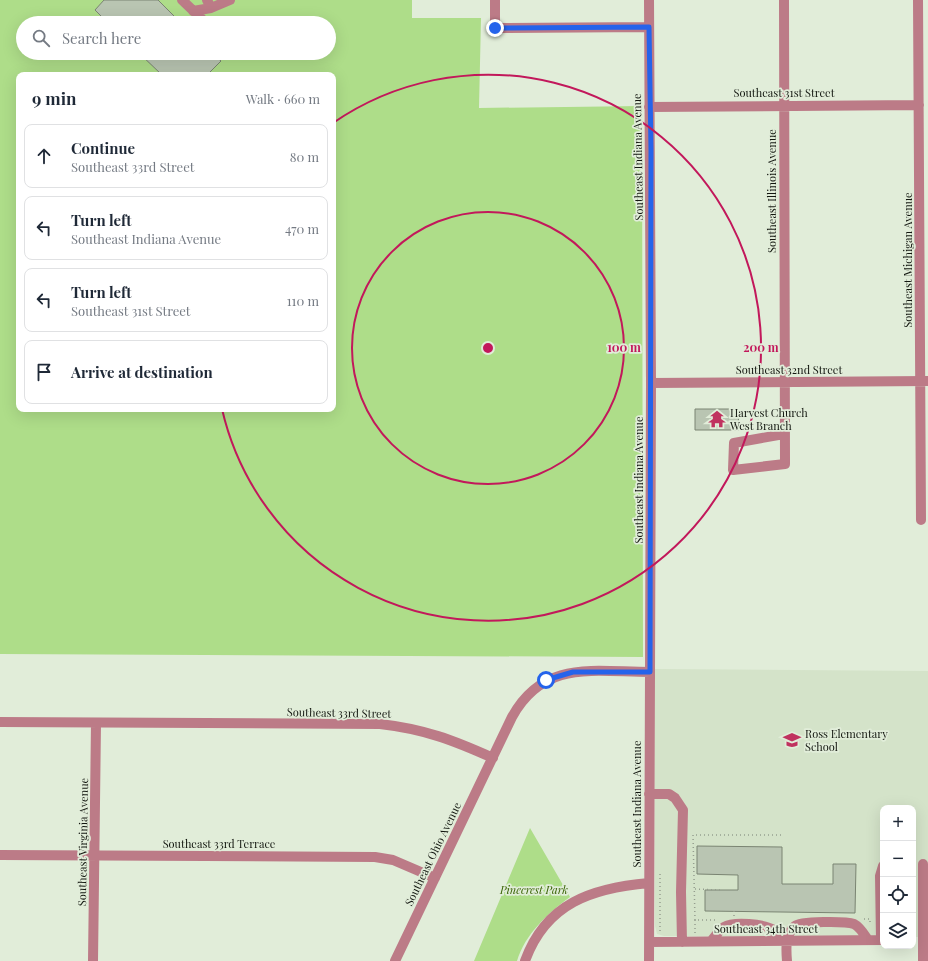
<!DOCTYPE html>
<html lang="en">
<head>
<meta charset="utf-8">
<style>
  :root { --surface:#fff; --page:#f6f6f7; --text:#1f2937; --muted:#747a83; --line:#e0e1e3 }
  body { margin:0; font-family:"Playfair Display",serif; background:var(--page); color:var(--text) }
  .controls { position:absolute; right:12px; bottom:12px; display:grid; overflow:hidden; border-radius:8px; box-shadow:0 4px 16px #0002 }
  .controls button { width:36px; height:36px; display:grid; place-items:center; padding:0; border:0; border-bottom:1px solid var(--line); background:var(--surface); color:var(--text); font:20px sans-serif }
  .stop { position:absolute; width:12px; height:12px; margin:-9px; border:3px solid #2563eb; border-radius:50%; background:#fff }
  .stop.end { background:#2563eb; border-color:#fff; box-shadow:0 1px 4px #0008 }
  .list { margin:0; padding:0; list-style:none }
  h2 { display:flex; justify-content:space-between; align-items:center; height:52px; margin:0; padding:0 16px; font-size:17px }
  h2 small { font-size:13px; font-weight:400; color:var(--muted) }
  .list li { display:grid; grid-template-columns:26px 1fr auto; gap:12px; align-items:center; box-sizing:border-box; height:64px; margin:0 8px 8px; padding:0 8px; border:1px solid var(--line); border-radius:8px }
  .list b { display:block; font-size:15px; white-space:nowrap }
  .list p { margin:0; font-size:13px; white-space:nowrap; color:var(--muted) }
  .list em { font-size:13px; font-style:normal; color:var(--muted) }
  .icon { flex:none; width:22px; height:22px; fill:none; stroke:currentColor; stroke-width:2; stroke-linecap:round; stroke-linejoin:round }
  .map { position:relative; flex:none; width:928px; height:961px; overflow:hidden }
  .search { position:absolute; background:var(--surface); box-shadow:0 4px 16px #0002; left:16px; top:16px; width:320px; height:44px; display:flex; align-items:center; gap:10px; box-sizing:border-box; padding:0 14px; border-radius:22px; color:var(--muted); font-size:15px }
  .panel { position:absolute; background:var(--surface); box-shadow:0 4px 16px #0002; left:16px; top:72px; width:320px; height:340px; border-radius:8px }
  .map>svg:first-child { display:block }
  .built { fill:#d4e3c9 }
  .green { fill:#aedd89; fill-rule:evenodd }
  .building { fill:#b9c5b2; stroke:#7a8472 }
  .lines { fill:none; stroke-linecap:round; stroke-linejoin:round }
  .path { stroke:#959e8f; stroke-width:1.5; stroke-dasharray:1 3; stroke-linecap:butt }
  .minor { stroke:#bc7b87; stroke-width:10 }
  .route { stroke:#2563eb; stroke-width:5 }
  .ring { fill:none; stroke:#c2185b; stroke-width:2 }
  .labels { text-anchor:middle; stroke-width:3.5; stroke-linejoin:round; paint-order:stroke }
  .street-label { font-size:11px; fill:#12160f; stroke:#e1edd9 }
  .poi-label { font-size:11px; fill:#12160f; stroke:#e1edd9; text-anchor:start }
  .park-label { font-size:11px; font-style:italic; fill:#386203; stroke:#e1edd9 }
  .centre { fill:#c2185b; stroke:#e1edd9; stroke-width:2 }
  .ring-label { font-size:12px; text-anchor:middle; font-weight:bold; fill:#c2185b; stroke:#e1edd9; stroke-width:3.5; stroke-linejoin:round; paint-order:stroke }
</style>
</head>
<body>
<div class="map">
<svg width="928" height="961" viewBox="0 0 928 961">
  <rect width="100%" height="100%" fill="#e1edd9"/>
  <!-- built -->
  <path class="built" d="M655 669 928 671V937H913V808H883V937L664 936 657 934 655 926Z"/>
  <!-- green -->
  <path class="green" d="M0 0H412V18H481L479 108 642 106 643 657 0 654ZM23 23H329V53H23ZM19 75H333V409H19Z
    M530 828 570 897C548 913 525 934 517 961H474Z"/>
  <!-- building -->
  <path class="building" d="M104 0H158L181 23H108L95 10Z
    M139 53H212L221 61 207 75H162Z
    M695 409H738L739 430H695Z
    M697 846 782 847V884H833V864H856L855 913 705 911V890H738V875L697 874Z"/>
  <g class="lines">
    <!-- path -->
    <path class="path" d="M660 874V932
      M695 889 720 890
      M734 911V916
      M864 919H870V925
      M695 920 693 835H782
      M695 933V920H718"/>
    <!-- minor -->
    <path class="minor" d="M182 0 205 22
      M495 0V28L649 27
      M649 0 651 383 649 961
      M784 0 785 464 733 470 734 443 784 434
      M918 0 921 520
      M211 8 230 0
      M193 11 211 8 207 0
      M649 107 919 105
      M651 383 928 381
      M0 722 380 724C424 729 453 740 493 758
      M649 794H669L675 798 683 810 681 892 682 942
      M0 855 375 857 393 860 435 878
      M881 940 880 876 883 866
      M711 941C715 937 719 930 724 927 734 921 764 924 774 930L778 941
      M649 942 883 940
      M93 961 96 723
      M395 961 512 717C544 659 594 672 650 672
      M525 961C546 903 592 888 649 883
      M787 961C786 949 785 934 795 926 800 921 846 921 854 924 860 927 864 934 868 940
      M923 961V864"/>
  </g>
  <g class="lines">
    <!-- route -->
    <path class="route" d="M495 28 649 27 651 150 650 672H573L546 680"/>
  </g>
  <!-- distance rings -->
  <g class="ring">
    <circle cx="488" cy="348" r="136"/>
    <path d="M333 123A273 273 0 1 1 222 409"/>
  </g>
  <!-- icons -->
  <defs>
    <g id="temple-bare" transform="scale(1.38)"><path d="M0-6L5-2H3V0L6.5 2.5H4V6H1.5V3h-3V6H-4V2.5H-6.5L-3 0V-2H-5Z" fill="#c0325f" stroke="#e1edd9" stroke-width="2.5" paint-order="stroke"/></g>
    <g id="school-bare" transform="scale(1.38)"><path d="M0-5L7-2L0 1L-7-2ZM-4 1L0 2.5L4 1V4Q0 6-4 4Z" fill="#c0325f" stroke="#e1edd9" stroke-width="2.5" paint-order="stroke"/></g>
  </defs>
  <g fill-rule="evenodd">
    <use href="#temple-bare" x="717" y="419"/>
    <use href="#school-bare" x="792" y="740"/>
  </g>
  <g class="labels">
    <!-- street labels -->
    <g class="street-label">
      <text x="784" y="97">Southeast 31st Street</text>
      <text transform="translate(638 157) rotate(-91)" y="4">Southeast Indiana Avenue</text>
      <text transform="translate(772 191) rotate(-90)" y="4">Southeast Illinois Avenue</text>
      <text transform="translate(908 260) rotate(-90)" y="4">Southeast Michigan Avenue</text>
      <text x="789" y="374">Southeast 32nd Street</text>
      <text transform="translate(639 480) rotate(-90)" y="4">Southeast Indiana Avenue</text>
      <text transform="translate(339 713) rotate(1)" y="4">Southeast 33rd Street</text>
      <text transform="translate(637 804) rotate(-90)" y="4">Southeast Indiana Avenue</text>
      <text transform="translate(83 842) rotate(-89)" y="4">Southeast Virginia Avenue</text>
      <text x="219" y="848">Southeast 33rd Terrace</text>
      <text transform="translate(433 854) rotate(-64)" y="4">Southeast Ohio Avenue</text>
      <text x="766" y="933">Southeast 34th Street</text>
    </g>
    <!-- poi labels -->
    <g class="poi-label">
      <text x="730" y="417">Harvest Church<tspan x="730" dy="13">West Branch</tspan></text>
      <text x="805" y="738">Ross Elementary<tspan x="805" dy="13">School</tspan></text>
    </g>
    <!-- park labels -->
    <g class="park-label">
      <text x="534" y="894">Pinecrest Park</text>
    </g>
  </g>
  <circle cx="488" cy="348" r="6" class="centre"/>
  <g class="ring-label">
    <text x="624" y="352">100 m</text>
    <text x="761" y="352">200 m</text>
  </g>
</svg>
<div class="controls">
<button>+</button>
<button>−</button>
<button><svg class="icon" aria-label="locate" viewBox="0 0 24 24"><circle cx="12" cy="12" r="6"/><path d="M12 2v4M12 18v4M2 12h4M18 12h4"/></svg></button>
<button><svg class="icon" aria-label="layers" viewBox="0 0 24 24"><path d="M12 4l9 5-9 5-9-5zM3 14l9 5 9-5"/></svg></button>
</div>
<div class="stop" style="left:546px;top:680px"></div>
<div class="stop end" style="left:495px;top:28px"></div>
<div class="search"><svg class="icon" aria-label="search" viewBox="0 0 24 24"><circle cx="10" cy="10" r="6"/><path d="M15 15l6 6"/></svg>Search here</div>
<section class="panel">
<h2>9 min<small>Walk · 660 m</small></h2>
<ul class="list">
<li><svg class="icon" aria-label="ahead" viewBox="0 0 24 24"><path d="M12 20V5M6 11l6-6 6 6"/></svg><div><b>Continue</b><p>Southeast 33rd Street</p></div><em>80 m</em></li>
<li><svg class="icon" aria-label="left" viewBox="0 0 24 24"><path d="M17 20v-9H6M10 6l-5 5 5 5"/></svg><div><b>Turn left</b><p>Southeast Indiana Avenue</p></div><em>470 m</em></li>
<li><svg class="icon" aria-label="left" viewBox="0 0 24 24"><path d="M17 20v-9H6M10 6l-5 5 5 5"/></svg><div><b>Turn left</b><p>Southeast 31st Street</p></div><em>110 m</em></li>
<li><svg class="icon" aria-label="arrive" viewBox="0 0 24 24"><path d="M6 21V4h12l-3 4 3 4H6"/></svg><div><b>Arrive at destination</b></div></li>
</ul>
</section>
</div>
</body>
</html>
